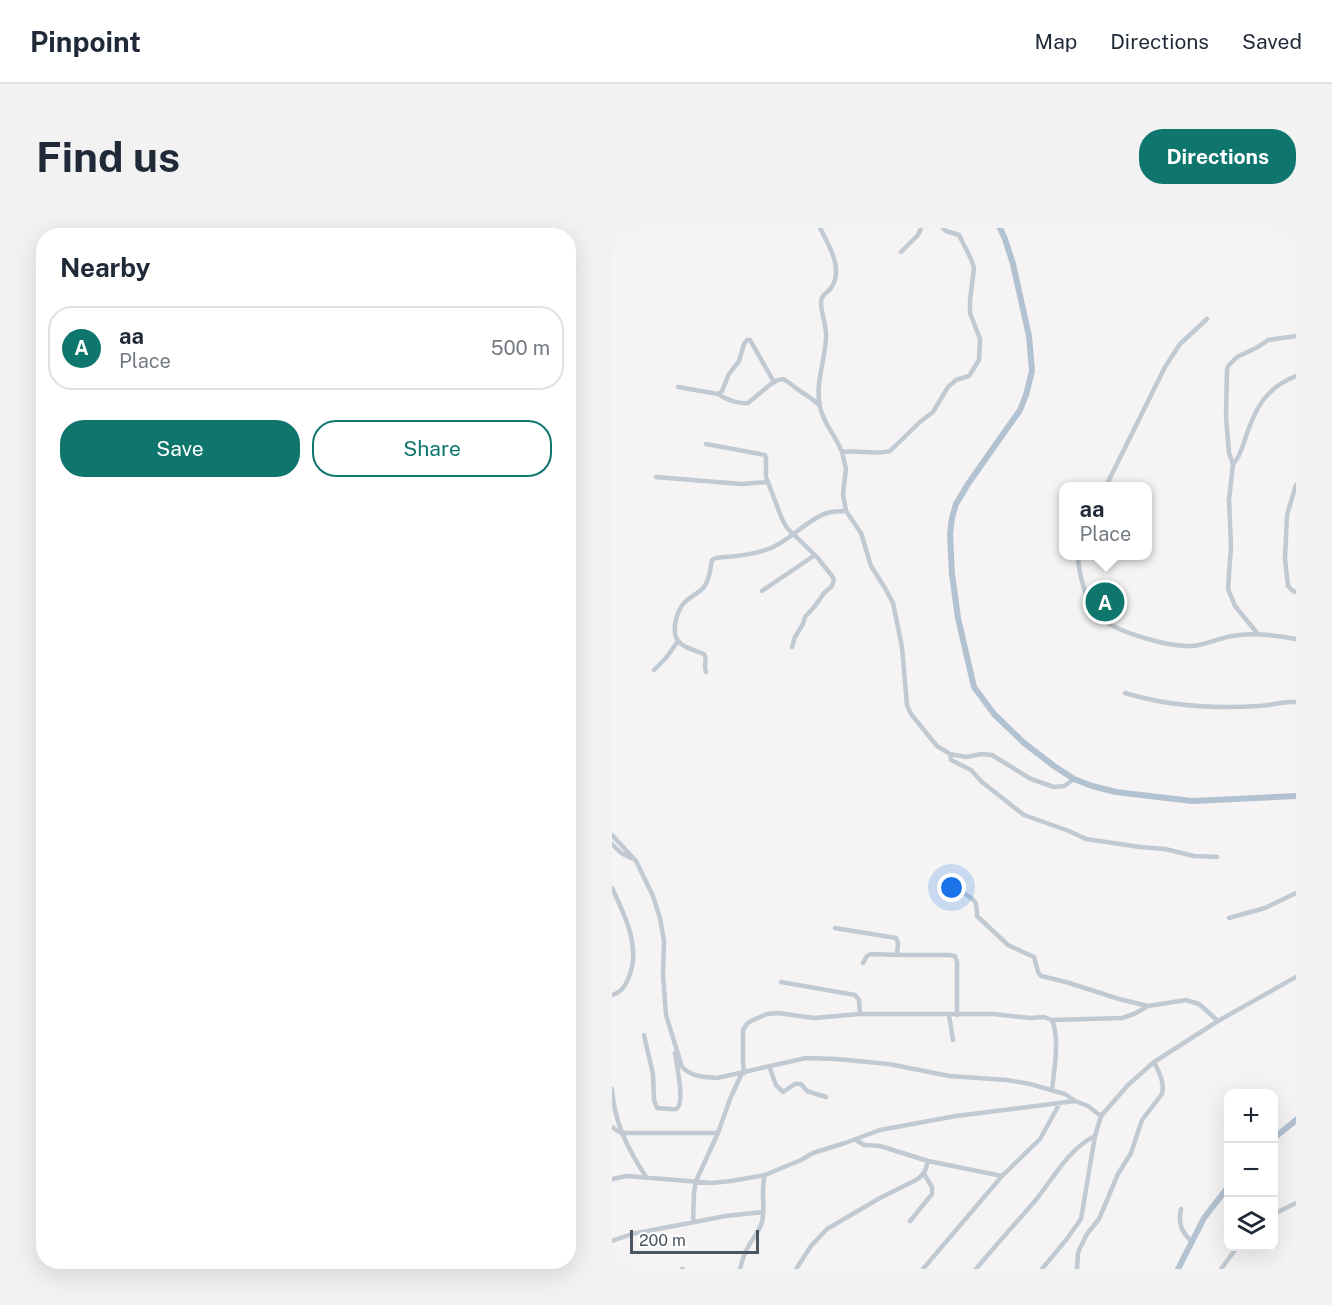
<!DOCTYPE html>
<html lang="en">
<head>
<meta charset="utf-8">
<style>
  :root { --surface:#fff; --page:#f2f2f3; --text:#1f2937; --muted:#747a83; --line:#e0e1e3; --accent:#0f766e }
  body { margin:0; font-family:"Public Sans",sans-serif; background:var(--page); color:var(--text) }
  .controls { position:absolute; right:18px; bottom:18px; display:grid; overflow:hidden; border-radius:12px; box-shadow:0 6px 24px #0002 }
  .controls button { width:54px; height:54px; display:grid; place-items:center; padding:0; border:0; border-bottom:2px solid var(--line); background:var(--surface); color:var(--text); font:30px sans-serif }
  .scale { position:absolute; left:18px; bottom:15px; width:129px; box-sizing:border-box; padding-left:6px; border:3px solid #4a5661; border-top:0; font-size:16px; line-height:21px; white-space:nowrap; color:#4a5661; -webkit-text-stroke:4px #fff; paint-order:stroke }
  .you { position:absolute; left:340px; top:660px; width:21px; height:21px; margin:-15px; border:4px solid #fff; border-radius:50%; background:#1a73e8; box-shadow:0 0 0 9px #1a73e833 }
  .badge { display:grid; place-items:center; width:39px; height:39px; border-radius:50%; background:var(--accent); color:#fff; font-size:20px; font-weight:700 }
  .pin { position:absolute; translate:-50% -50%; border:3px solid #fff; box-shadow:0 2px 6px #0006 }
  .popup { position:absolute; left:447px; top:254px; width:93px; height:78px; box-sizing:border-box; display:grid; place-content:center; border-radius:12px; background:var(--surface); filter:drop-shadow(0 2px 4px #0005); font-size:20px; white-space:nowrap; color:var(--muted) }
  .popup b { font-size:22px; color:var(--text) }
  .popup::after { content:''; position:absolute; left:50%; top:100%; margin-left:-12px; border:12px solid transparent; border-top-color:var(--surface) }
  .list { margin:0; padding:0; list-style:none }
  h2 { display:flex; justify-content:space-between; align-items:center; height:78px; margin:0; padding:0 24px; font-size:26px }
  h2 small { font-size:20px; font-weight:400; color:var(--muted) }
  .list li { display:grid; grid-template-columns:39px 1fr auto; gap:18px; align-items:center; box-sizing:border-box; height:84px; margin:0 12px 12px; padding:0 12px; border:2px solid var(--line); border-radius:24px }
  .list b { display:block; font-size:22px; white-space:nowrap }
  .list p { margin:0; font-size:20px; white-space:nowrap; color:var(--muted) }
  .list em { font-size:20px; font-style:normal; color:var(--muted) }
  .actions { display:flex; gap:12px; padding:18px 24px }
  .actions a { flex:1; padding:14px 0; border:2px solid var(--accent); border-radius:24px; text-align:center; font-size:21px; color:var(--accent) }
  .actions .main { background:var(--accent); color:#fff }
  .icon { flex:none; width:33px; height:33px; fill:none; stroke:currentColor; stroke-width:2; stroke-linecap:round; stroke-linejoin:round }
  .map { position:relative; flex:none; width:684px; height:1041px; overflow:hidden; border-radius:24px }
  header { display:flex; align-items:center; gap:36px; box-sizing:border-box; height:84px; padding:0 30px; background:var(--surface); border-bottom:2px solid var(--line) }
  header strong { font-size:28px }
  nav { display:flex; gap:33px; margin-inline-start:auto; font-size:21px }
  .intro { display:flex; align-items:center; justify-content:space-between; box-sizing:border-box; height:144px; padding:0 36px }
  h1 { margin:0; font-size:42px }
  .button { padding:15px 27px; border-radius:24px; background:var(--accent); color:#fff; font-size:21px; font-weight:700 }
  main { display:flex; gap:36px; padding:0 36px }
  aside { flex:1; background:var(--surface); border-radius:24px; box-shadow:0 6px 24px #0002 }
  .map>svg:first-child { display:block }
  .lines { fill:none; stroke-linecap:round; stroke-linejoin:round }
  .minor { stroke:#c1cad2; stroke-width:4.5 }
  .major { stroke:#b3c2d1; stroke-width:6 }
</style>
</head>
<body>
<header>
<strong>Pinpoint</strong>
<nav><a>Map</a><a>Directions</a><a>Saved</a></nav>
</header>
<div class="intro"><h1>Find us</h1><a class="button">Directions</a></div>
<main>
<aside>
<h2>Nearby<small></small></h2>
<ul class="list">
<li><span class="badge">A</span><div><b>aa</b><p>Place</p></div><em>500 m</em></li>
</ul>
<div class="actions"><a class="main">Save</a><a>Share</a></div>
</aside>
<div class="map">
<svg width="684" height="1041" viewBox="0 0 684 1041">
  <rect width="100%" height="100%" fill="#f5f3f3"/>
  <g class="lines">
    <!-- minor -->
    <path class="minor" d="M208 0C217 17 232 42 219 60 215 65 209 67 209 74 209 86 215 98 214 110 213 133 203 155 208 179 211 195 224 208 230 224
      M331 0 334 3 347 7 359 31 362 40 358 73V85L368 111 367 132 357 148 344 152 336 159 321 184 308 194 278 223C267 227 245 222 230 224L234 241 231 266 234 283 249 305 259 338 273 360 281 375 290 419 295 477 299 486 325 518 338 526 354 529 370 526 380 527 419 551 442 559 452 558 462 551
      M289 24 306 7 309 0
      M66 159 106 166C114 172 127 176 136 175L159 156 166 152 171 151C177 154 180 157 185 161 192 166 200 170 207 177
      M106 166 110 163 117 146 127 133 132 116 135 112H138L162 154
      M94 216 153 227 154 230V249L170 291 175 300 205 329 220 348 222 352 220 358 212 365 203 378 193 389 191 396 183 409 180 419
      M621 236C628 229 630 220 633 211 643 181 653 160 684 148
      M44 249 129 256 155 254
      M684 257 675 287 673 331 676 358 681 363 684 364
      M494 258 553 139 568 116 595 91
      M466 328C466 342 474 373 482 384 496 403 557 419 580 418 594 417 607 410 620 408 641 404 663 407 684 411
      M150 363 203 327
      M646 406 623 378 616 361 619 318 617 272 621 236 617 225 614 189 615 141 617 137 625 129 646 119 656 112 684 108
      M42 442 54 430 66 413
      M94 444C91 438 96 432 92 426 85 423 72 420 67 414 58 404 65 382 73 374 79 368 86 366 92 359 98 351 98 342 100 332L104 330C122 328 143 327 159 320 180 311 194 292 215 285 221 283 228 283 234 283
      M513 465C556 478 602 481 647 478 660 477 671 473 684 474
      M338 526 339 532 359 542 370 554 412 587 457 603 474 611 528 619 553 621 582 628 605 629
      M0 607 24 633 41 668 48 690 52 713 51 747 54 787 70 839C80 849 92 849 105 850L194 830 224 831 277 836 337 848 395 852 418 856 453 866 463 873 476 878 489 888 516 857 542 834C547 845 553 854 550 866L530 892 519 925 506 946 487 991 475 1006 468 1020 466 1025 465 1041
      M0 616 9 625 19 630
      M0 660C13 687 30 722 16 751 13 759 8 765 0 767
      M347 662C362 672 365 670 365 688L396 717 422 729 426 744 429 748 454 754 507 771 536 778
      M617 690 653 680 684 665
      M223 700 284 710 286 715 285 727H337L343 728 345 734V787
      M251 735 255 728 259 726 285 727
      M169 754 243 767 247 772 248 786
      M337 787 341 812
      M606 793 684 749
      M32 807 41 846 42 872 45 880C50 880 60 882 64 881 74 877 64 834 63 825
      M157 838 164 857 171 864 183 856H189L195 863 214 869
      M132 845 131 834V802L135 796 139 793 155 786 166 785 202 790 248 786H382L418 790 432 789 440 792
      M0 861C2 894 16 922 35 950
      M440 862C442 842 448 810 440 792L510 790 522 786 536 778 574 772 587 776 606 793 542 834
      M0 899 9 905H106
      M316 933 390 948
      M0 951 15 948 100 955 119 953 153 947 189 932 201 925 233 915 268 902 344 888 463 873
      M569 981C566 995 569 1003 579 1013
      M662 986 684 975
      M298 993 320 966V959L312 946
      M81 994 82 964 84 953 106 905 118 871 130 845
      M0 1013 20 1006 114 988 151 984
      M70 1041H71
      M128 1041C130 1033 132 1026 136 1019 141 1010 147 1004 150 994 154 978 148 962 153 947
      M184 1041 199 1018 215 1001 268 970 304 952C312 947 314 942 316 933L268 918 252 917 244 912
      M311 1041 390 948 428 911 448 875
      M364 1041C383 1018 403 996 423 973 441 951 456 921 483 908
      M430 1041 454 1012 469 991 483 908 489 888
      M609 1041 626 1018"/>
    <!-- major -->
    <path class="major" d="M388 0 393 11 401 36 417 108 420 143 414 167 408 182 356 256 344 276 340 290 338 306 340 346 346 390 362 459 382 486 412 515 442 538 462 551 480 558 504 564 580 573 684 568
      M662 910 684 892
      M566 1041 592 990 616 959"/>
  </g>
</svg>
<div class="controls">
<button>+</button>
<button>−</button>
<button><svg class="icon" aria-label="layers" viewBox="0 0 24 24"><path d="M12 4l9 5-9 5-9-5zM3 14l9 5 9-5"/></svg></button>
</div>
<div class="scale">200 m</div>
<div class="you"></div>
<div class="pin badge" style="left:493px;top:374px">A</div>
<div class="popup"><b>aa</b>Place</div>
</div>
</main>
</body>
</html>
